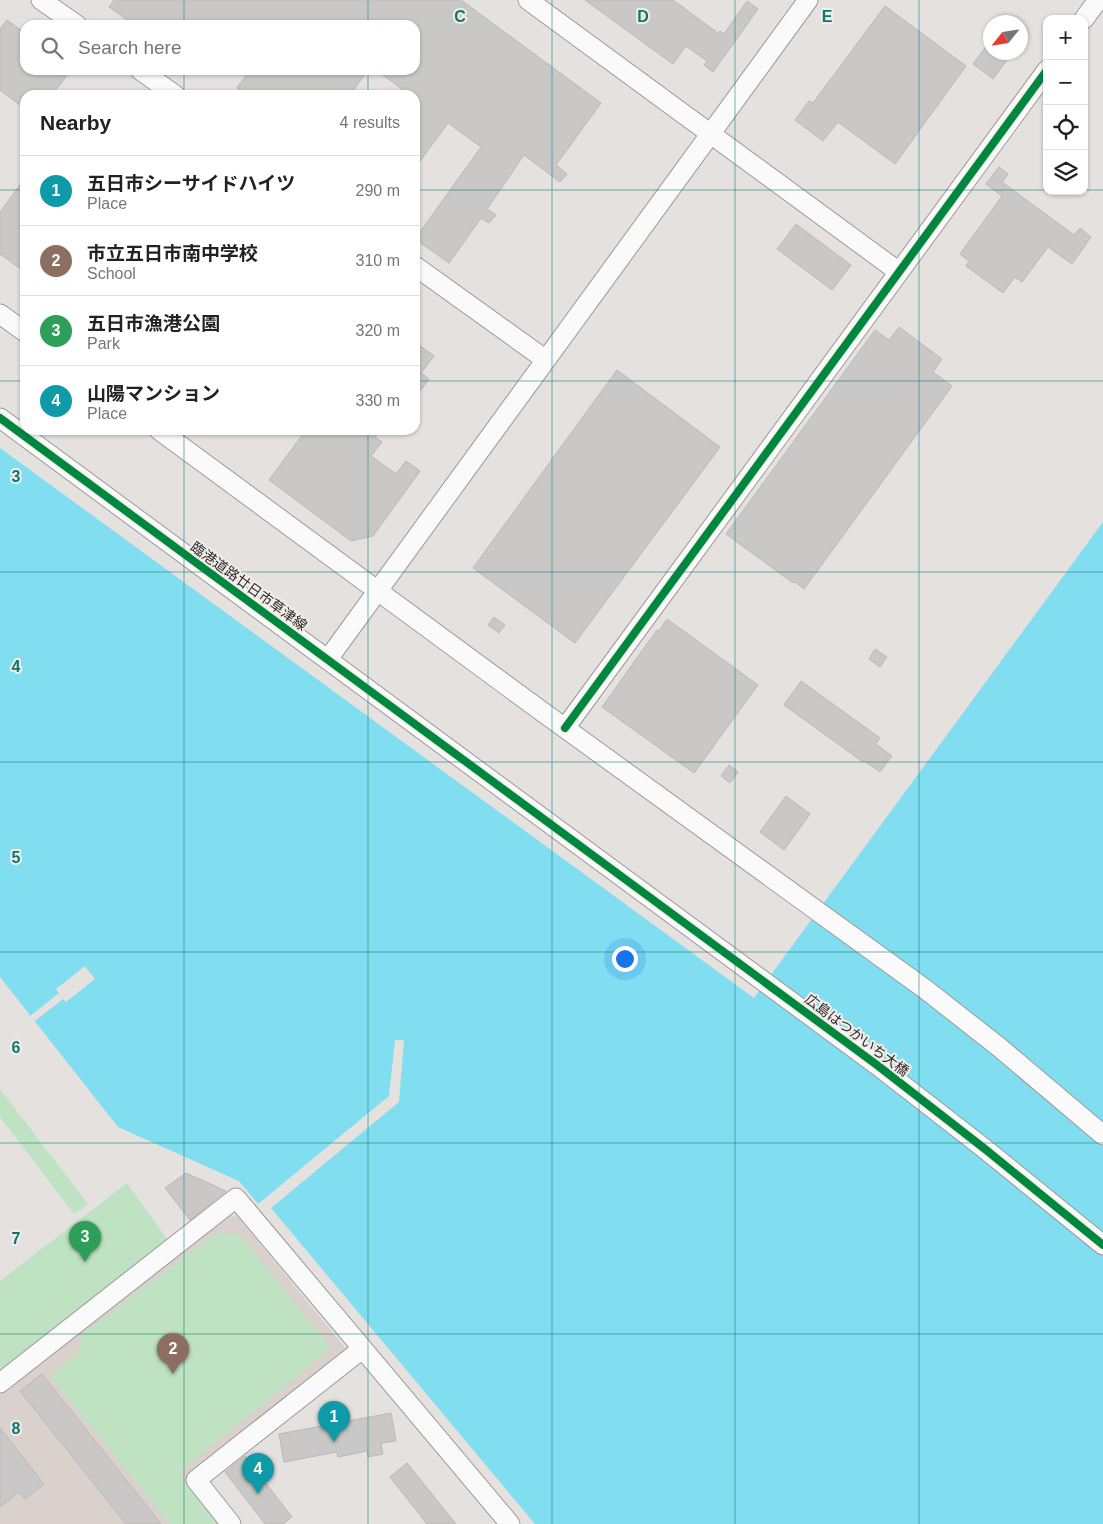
<!DOCTYPE html>
<html lang="en">
<head>
<meta charset="utf-8">
<style>
  :root { --surface:#fff; --page:#f6f6f6; --text:#222; --muted:#767676; --line:#e0e0e0; --accent:#2563eb }
  body { margin:0; font-family:Helvetica,"Noto Sans JP",sans-serif; background:var(--page); color:var(--text) }
  .controls { position:absolute; right:15px; top:15px; display:grid; overflow:hidden; border-radius:10px; box-shadow:0 1px 4px #0004 }
  .controls button { width:45px; height:45px; display:grid; place-items:center; padding:0; border:0; border-bottom:1px solid var(--line); background:var(--surface); color:var(--text); font:25px sans-serif }
  .compass { position:absolute; left:983px; top:15px; width:45px; height:45px; border-radius:50%; background:var(--surface); box-shadow:0 1px 4px #0004; rotate:240deg }
  .you { position:absolute; left:624px; top:958px; width:18px; height:18px; margin:-12px; border:4px solid #fff; border-radius:50%; background:#1a73e8; box-shadow:0 0 0 8px #1a73e833 }
  .badge { display:grid; place-items:center; width:32px; height:32px; border-radius:50%; background:var(--accent); color:#fff; font-size:16px; font-weight:700 }
  .pin { position:absolute; translate:-50% -41px; filter:drop-shadow(0 1px 2px #0008) }
  .pin::after { content:''; position:absolute; top:26px; width:18px; height:15px; background:inherit; clip-path:polygon(0 0,100% 0,50% 100%) }
  .list { margin:0; padding:0; list-style:none }
  h2 { display:flex; justify-content:space-between; align-items:center; height:65px; margin:0; padding:0 20px; font-size:21px }
  h2 small { font-size:16px; font-weight:400; color:var(--muted) }
  .list li { display:grid; grid-template-columns:32px 1fr auto; gap:15px; align-items:center; box-sizing:border-box; height:70px; padding:0 20px; border-top:1px solid var(--line) }
  .list b { display:block; font-size:19px; white-space:nowrap }
  .list p { margin:0; font-size:16px; white-space:nowrap; color:var(--muted) }
  .list em { font-size:16px; font-style:normal; color:var(--muted) }
  .icon { flex:none; width:28px; height:28px; fill:none; stroke:currentColor; stroke-width:2; stroke-linecap:round; stroke-linejoin:round }
  .map { position:relative; flex:none; width:1103px; height:1524px; overflow:hidden }
  .search { position:absolute; background:var(--surface); box-shadow:0 1px 4px #0004; left:20px; top:20px; width:400px; height:55px; display:flex; align-items:center; gap:12px; box-sizing:border-box; padding:0 18px; border-radius:15px; color:var(--muted); font-size:19px }
  .panel { position:absolute; background:var(--surface); box-shadow:0 1px 4px #0004; left:20px; top:90px; width:400px; height:345px; border-radius:15px }
  .map>svg:first-child { display:block }
  .built { fill:#dad1cc }
  .green { fill:#bfe3c2 }
  .water { fill:#80def0 }
  .pier { fill:#e4e1df }
  .building { fill:#cac8c6; stroke:#bbb9b8 }
  .lines { fill:none; stroke-linecap:round; stroke-linejoin:round }
  .minor-casing { stroke:#9c9a99; stroke-width:21 }
  .minor { stroke:#fbfafa; stroke-width:19 }
  .cycleway-casing { stroke:#f3edea; stroke-width:11 }
  .cycleway { stroke:#00873e; stroke-width:8 }
  .grid { fill:none; stroke:#0f766e; stroke-width:1; stroke-opacity:0.55 }
  .labels { text-anchor:middle; stroke-width:4; stroke-linejoin:round; paint-order:stroke }
  .street-label { font-size:14px; fill:#2b2928; stroke:#f3edea }
  .grid-label { font-size:16px; text-anchor:middle; font-weight:bold; fill:#0f766e; stroke:#f3edea; stroke-width:4; stroke-linejoin:round; paint-order:stroke }
</style>
</head>
<body>
<div class="map">
<svg width="1103" height="1524" viewBox="0 0 1103 1524">
  <rect width="100%" height="100%" fill="#e4e1df"/>
  <!-- built -->
  <path class="built" d="M229 1215 238 1217 346 1349V1355L187 1481 222 1524H0V1394Z"/>
  <!-- green -->
  <path class="green" d="M0 1089 88 1204 74 1214 0 1117Z
    M127 1183 170 1243 0 1375V1281Z
    M216 1233 240 1235 331 1348 179 1472 217 1524H170L50 1376 80 1351 81 1335Z"/>
  <!-- water -->
  <path class="water" d="M0 448 754 998 1103 522V1524H535L271 1208 399 1102 404 1040H395L389 1096 258 1204 239 1181 118 1127 0 977Z"/>
  <!-- pier -->
  <path class="pier" d="M85 966 95 979 66 1002 63 999 35 1021 30 1016 59 993 56 989Z"/>
  <!-- building -->
  <path class="building" d="M114 0H461L601 103 556 165 567 174 560 182 524 155 487 209 496 215 489 223 481 218 449 263 415 239 481 147 448 123 415 168V95H410L376 70H415V25H256L249 20 245 25H134L109 7Z
    M585 0H673L718 33 720 31 724 34 747 1 758 9 713 72 704 65 707 61 686 46 673 64Z
    M885 6 966 66 895 164 838 122 823 141 795 120 809 101 813 103Z
    M7 20 25 33V70H71L52 95H25V109L0 90V29Z
    M987 45 990 48V52H997L1007 60 993 79 973 64Z
    M250 70H368L350 95H246L237 88Z
    M999 167 1008 174 1002 182 1074 235 1080 228 1091 237 1072 264 1048 247 1022 282 1015 277 1003 293 966 266 969 261 960 254 1002 196 986 184Z
    M25 178V272L0 254V212Z
    M796 224 851 265 832 290 777 249Z
    M899 327 942 359 933 372 952 386 804 589 795 582 793 583 726 534 875 330 889 340Z
    M415 342 434 356 421 373 429 379 415 398Z
    M617 370 720 447 575 643 473 568Z
    M306 430H380L375 437 382 442 371 456 396 474 406 461 420 471 373 536 351 541 269 480Z
    M494 617 505 625 499 633 488 625Z
    M667 619 758 685 694 773 602 707 657 630 659 631Z
    M875 649 887 657 880 667 869 659Z
    M801 681 880 738 876 744 892 756 880 772 864 761 863 762 784 705Z
    M729 765 738 772 730 783 721 776Z
    M786 796 810 814 784 850 760 832Z
    M186 1173 226 1191 190 1220 165 1188Z
    M42 1374 161 1524H126L20 1391Z
    M391 1413 396 1441 381 1443 383 1454 368 1457 367 1451 338 1457 337 1452 284 1462 279 1434Z
    M0 1428 44 1484 25 1499 19 1492 0 1507Z
    M245 1456 292 1517 283 1524H265L225 1472Z
    M407 1463 456 1524H427L390 1477Z"/>
  <g class="lines">
    <!-- minor casing -->
    <g class="minor-casing">
      <path id="minor" d="M41 0 77 25
        M528 0 899 272
        M1084 19 1098 0
        M140 70 175 95
        M415 266 546 360
        M0 314 25 332
        M0 418 877 1065 985 1149 1103 1245
        M159 430 533 705 925 989 999 1047 1103 1135
        M328 659 808 0
        M565 728 1047 70
        M0 1383 236 1198 510 1524
        M231 1524 196 1480 362 1349"/>
    </g>
    <!-- minor -->
    <use href="#minor" class="minor"/>
    <!-- cycleway casing -->
    <g class="cycleway-casing">
      <path id="cycleway" d="M0 418 877 1065 985 1149 1103 1245
        M565 728 1047 70"/>
    </g>
    <!-- cycleway -->
    <use href="#cycleway" class="cycleway"/>
  </g>
  <!-- grid -->
  <path class="grid" d="M184 0V25M368 0V25M552 0V1524M735 0V1524M919 0V1524M184 70V95M368 70V95M0 190H25M415 190H1047M1084 190H1103M0 381H25M415 381H1103M184 430V1524M368 430V1524M0 572H1103M0 762H1103M0 952H1103M0 1143H1103M0 1334H1103"/>
  <g class="labels">
    <!-- street labels -->
    <g class="street-label">
      <text transform="translate(249 586) rotate(36)" y="5">臨港道路廿日市草津線</text>
      <text transform="translate(857 1035) rotate(37)" y="5">広島はつかいち大橋</text>
    </g>
  </g>
  <g class="grid-label">
    <text x="460" y="22">C</text>
    <text x="643" y="22">D</text>
    <text x="827" y="22">E</text>
    <text x="16" y="482">3</text>
    <text x="16" y="672">4</text>
    <text x="16" y="863">5</text>
    <text x="16" y="1053">6</text>
    <text x="16" y="1244">7</text>
    <text x="16" y="1434">8</text>
  </g>
</svg>
<div class="controls">
<button>+</button>
<button>−</button>
<button><svg class="icon" aria-label="locate" viewBox="0 0 24 24"><circle cx="12" cy="12" r="6"/><path d="M12 2v4M12 18v4M2 12h4M18 12h4"/></svg></button>
<button><svg class="icon" aria-label="layers" viewBox="0 0 24 24"><path d="M12 4l9 5-9 5-9-5zM3 14l9 5 9-5"/></svg></button>
</div>
<svg class="compass" viewBox="-18 -18 36 36"><path d="M0-13l5 13h-10z" fill="#e53935"/><path d="M0 13l5-13h-10z" fill="#767676"/></svg>
<div class="you"></div>
<div class="pin badge" style="left:334px;top:1442px;background:#0f9aa8">1</div>
<div class="pin badge" style="left:173px;top:1374px;background:#8d6e63">2</div>
<div class="pin badge" style="left:85px;top:1262px;background:#2e9e5b">3</div>
<div class="pin badge" style="left:258px;top:1494px;background:#0f9aa8">4</div>
<div class="search"><svg class="icon" aria-label="search" viewBox="0 0 24 24"><circle cx="10" cy="10" r="6"/><path d="M15 15l6 6"/></svg>Search here</div>
<section class="panel">
<h2>Nearby<small>4 results</small></h2>
<ul class="list">
<li><span class="badge" style="background:#0f9aa8">1</span><div><b>五日市シーサイドハイツ</b><p>Place</p></div><em>290 m</em></li>
<li><span class="badge" style="background:#8d6e63">2</span><div><b>市立五日市南中学校</b><p>School</p></div><em>310 m</em></li>
<li><span class="badge" style="background:#2e9e5b">3</span><div><b>五日市漁港公園</b><p>Park</p></div><em>320 m</em></li>
<li><span class="badge" style="background:#0f9aa8">4</span><div><b>山陽マンション</b><p>Place</p></div><em>330 m</em></li>
</ul>
</section>
</div>
</body>
</html>
